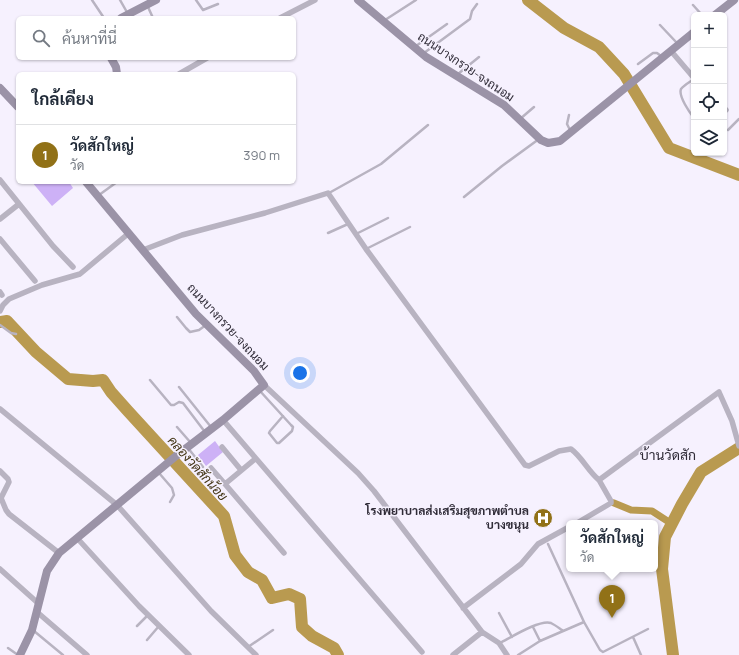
<!DOCTYPE html>
<html lang="th">
<head>
<meta charset="utf-8">
<style>
  :root { --surface:#fff; --page:#f2f2f3; --text:#1f2937; --muted:#747a83; --line:#e0e1e3; --accent:#917117 }
  body { margin:0; font-family:Manrope,Sarabun,sans-serif; background:var(--page); color:var(--text) }
  .controls { position:absolute; right:12px; top:12px; display:grid; overflow:hidden; border-radius:6px; box-shadow:0 1px 3px #0004 }
  .controls button { width:36px; height:36px; display:grid; place-items:center; padding:0; border:0; border-bottom:1px solid var(--line); background:var(--surface); color:var(--text); font:20px sans-serif }
  .you { position:absolute; left:300px; top:373px; width:14px; height:14px; margin:-10px; border:3px solid #fff; border-radius:50%; background:#1a73e8; box-shadow:0 0 0 6px #1a73e833 }
  .badge { display:grid; place-items:center; width:26px; height:26px; border-radius:50%; background:var(--accent); color:#fff; font-size:13px; font-weight:700 }
  .pin { position:absolute; translate:-50% -33px; filter:drop-shadow(0 1px 2px #0008) }
  .pin::after { content:''; position:absolute; top:21px; width:14px; height:12px; background:inherit; clip-path:polygon(0 0,100% 0,50% 100%) }
  .popup { position:absolute; left:566px; top:520px; width:92px; height:52px; box-sizing:border-box; display:grid; place-content:center; border-radius:6px; background:var(--surface); filter:drop-shadow(0 1px 3px #0005); font-size:13px; white-space:nowrap; color:var(--muted) }
  .popup b { font-size:15px; color:var(--text) }
  .popup::after { content:''; position:absolute; left:50%; top:100%; margin-left:-8px; border:8px solid transparent; border-top-color:var(--surface) }
  .list { margin:0; padding:0; list-style:none }
  h2 { display:flex; justify-content:space-between; align-items:center; height:52px; margin:0; padding:0 16px; font-size:17px }
  h2 small { font-size:13px; font-weight:400; color:var(--muted) }
  .list li { display:grid; grid-template-columns:26px 1fr auto; gap:12px; align-items:center; box-sizing:border-box; height:60px; padding:0 16px; border-top:1px solid var(--line) }
  .list b { display:block; font-size:15px; white-space:nowrap }
  .list p { margin:0; font-size:13px; white-space:nowrap; color:var(--muted) }
  .list em { font-size:13px; font-style:normal; color:var(--muted) }
  .icon { flex:none; width:22px; height:22px; fill:none; stroke:currentColor; stroke-width:2; stroke-linecap:round; stroke-linejoin:round }
  .map { position:relative; flex:none; width:739px; height:655px; overflow:hidden }
  .search { position:absolute; background:var(--surface); box-shadow:0 1px 3px #0004; left:16px; top:16px; width:280px; height:44px; display:flex; align-items:center; gap:10px; box-sizing:border-box; padding:0 14px; border-radius:6px; color:var(--muted); font-size:15px }
  .panel { position:absolute; background:var(--surface); box-shadow:0 1px 3px #0004; left:16px; top:72px; width:280px; height:112px; border-radius:6px }
  .map>svg:first-child { display:block }
  .lines { fill:none; stroke-linecap:round; stroke-linejoin:round }
  .canal { stroke:#b99a50; stroke-width:7 }
  .river { stroke:#b99a50; stroke-width:12 }
  .building { fill:#cdb1f6 }
  .lane { stroke:#b8b3c1; stroke-width:2.5 }
  .street { stroke:#b8b3c1; stroke-width:5.5 }
  .secondary { stroke:#9b93a7; stroke-width:8 }
  .labels { text-anchor:middle; stroke-width:3; stroke-linejoin:round; paint-order:stroke }
  .street-label { font-size:12px; fill:#2f2b37; stroke:#f6f1fe }
  .poi-label { font-size:12px; font-weight:bold; fill:#2f2b37; stroke:#f6f1fe; text-anchor:end }
  .water-label { font-size:13px; font-style:italic; fill:#433515; stroke:#f6f1fe }
  .quarter-label { font-size:14px; fill:#2f2b37; stroke:#f6f1fe }
</style>
</head>
<body>
<div class="map">
<svg width="739" height="655" viewBox="0 0 739 655">
  <rect width="100%" height="100%" fill="#f6f1fe"/>
  <g class="lines">
    <!-- canal -->
    <path class="canal" d="M614 503 631 510 652 511 672 524"/>
    <!-- river -->
    <path class="river" d="M528 0 564 28 599 47 624 74 669 148 739 175
      M0 322 7 321 36 352 68 379 93 381 103 380 111 392 127 410 224 516 235 555 248 572 262 580 272 598 289 594 300 599 302 627 312 636 334 648 338 655
      M673 655 662 569 665 537 682 504 701 472 739 448"/>
  </g>
  <!-- building -->
  <path class="building" d="M32 182H69L73 188 52 206Z
    M215 441 223 452 206 466 198 455Z"/>
  <g class="lines">
    <!-- lane -->
    <path class="lane" d="M92 0 104 18
      M120 0 128 14
      M196 0 203 10 218 4
      M693 5 702 15
      M148 7 153 18
      M385 20 416 0
      M660 25 677 43
      M416 46 447 24
      M424 53 470 19 472 11 477 4
      M638 64 653 53H657L661 56
      M458 74 479 57
      M694 79C690 82 684 85 681 89 678 96 690 113 694 118
      M569 115 567 124 570 130
      M520 119 534 107
      M728 130 739 119
      M329 193 381 164 428 125
      M99 195 117 182
      M464 197 502 166 539 139
      M328 233 348 224
      M356 234 388 218
      M366 249 410 227
      M177 317 186 328 190 332 199 330 206 325
      M0 325 11 333 16 334
      M150 380 171 405H174L179 402 183 403 205 432
      M179 387 211 427
      M260 391 291 425 293 427 292 431 279 443H277L269 433 270 431 283 416
      M177 427 191 443
      M188 448 203 467
      M159 473 172 488 174 495 170 502
      M548 544 584 622
      M499 613 512 637
      M137 626 148 615
      M533 627 540 641
      M34 631 63 655
      M633 637 641 655
      M147 640 159 626
      M500 643C510 638 540 619 551 623 555 625 559 628 562 630
      M248 647 273 630
      M8 648 18 655
      M518 655 540 641 584 622 600 650 603 652 648 629"/>
    <!-- street -->
    <path class="street" d="M280 18 315 0
      M671 51 694 78
      M179 74 207 58
      M724 108 726 110
      M0 180 53 246 73 267
      M0 219 19 204
      M0 239 35 281
      M143 250 182 235 265 213 328 193 366 249 525 465 529 466 559 451 571 449C582 457 588 471 599 480
      M0 292 2 295
      M0 311 3 305 9 299 42 285 80 274 129 233
      M264 385 358 473 374 491 482 632 499 643 507 655
      M0 409 117 505 211 611 256 655
      M223 420 422 652
      M222 447 241 470
      M255 459 225 484 284 553
      M211 468 225 484
      M0 471 8 479 9 482 1 498 6 510 9 514 59 553
      M577 523 611 503V501L599 480 719 392 732 421 739 446
      M77 538 139 606 189 655
      M0 569 39 604
      M463 608 521 564 538 544 569 527
      M37 612 87 655
      M453 655 482 632"/>
    <!-- secondary -->
    <path class="secondary" d="M358 0 426 57 504 105 541 140 548 143 560 141 694 32
      M715 15 734 0
      M121 18 156 0
      M111 58 116 67 117 74
      M0 88 18 107
      M20 655 32 630 47 571 59 553 176 456 223 420 264 385 254 371 196 314 86 182"/>
  </g>
  <!-- icons -->
  <defs>
    <g id="hospital-disc" transform="scale(1)"><circle r="9.5" fill="#917117" stroke="#f6f1fe"/><path d="M-5-5h3v3.5h4V-5h3V5h-3V1.5h-4V5h-3Z" fill="#fff"/></g>
  </defs>
  <g fill-rule="evenodd">
    <use href="#hospital-disc" x="543" y="518"/>
  </g>
  <g class="labels">
    <!-- street labels -->
    <g class="street-label">
      <text transform="translate(466 67) rotate(34)" y="4">ถนนบางกรวย-จงถนอม</text>
      <text transform="translate(228 327) rotate(47)" y="4">ถนนบางกรวย-จงถนอม</text>
    </g>
    <!-- poi labels -->
    <g class="poi-label">
      <text x="529" y="515">โรงพยาบาลส่งเสริมสุขภาพตำบล<tspan x="529" dy="14">บางขนุน</tspan></text>
    </g>
    <!-- water labels -->
    <g class="water-label">
      <text transform="translate(198 468) rotate(48)" y="5">คลองวัดสักน้อย</text>
    </g>
    <!-- quarter labels -->
    <g class="quarter-label">
      <text x="668" y="460">บ้านวัดสัก</text>
    </g>
  </g>
</svg>
<div class="controls">
<button>+</button>
<button>−</button>
<button><svg class="icon" aria-label="locate" viewBox="0 0 24 24"><circle cx="12" cy="12" r="6"/><path d="M12 2v4M12 18v4M2 12h4M18 12h4"/></svg></button>
<button><svg class="icon" aria-label="layers" viewBox="0 0 24 24"><path d="M12 4l9 5-9 5-9-5zM3 14l9 5 9-5"/></svg></button>
</div>
<div class="you"></div>
<div class="pin badge" style="left:612px;top:618px">1</div>
<div class="popup"><b>วัดสักใหญ่</b>วัด</div>
<div class="search"><svg class="icon" aria-label="search" viewBox="0 0 24 24"><circle cx="10" cy="10" r="6"/><path d="M15 15l6 6"/></svg>ค้นหาที่นี่</div>
<section class="panel">
<h2>ใกล้เคียง<small></small></h2>
<ul class="list">
<li><span class="badge">1</span><div><b>วัดสักใหญ่</b><p>วัด</p></div><em>390 m</em></li>
</ul>
</section>
</div>
</body>
</html>
